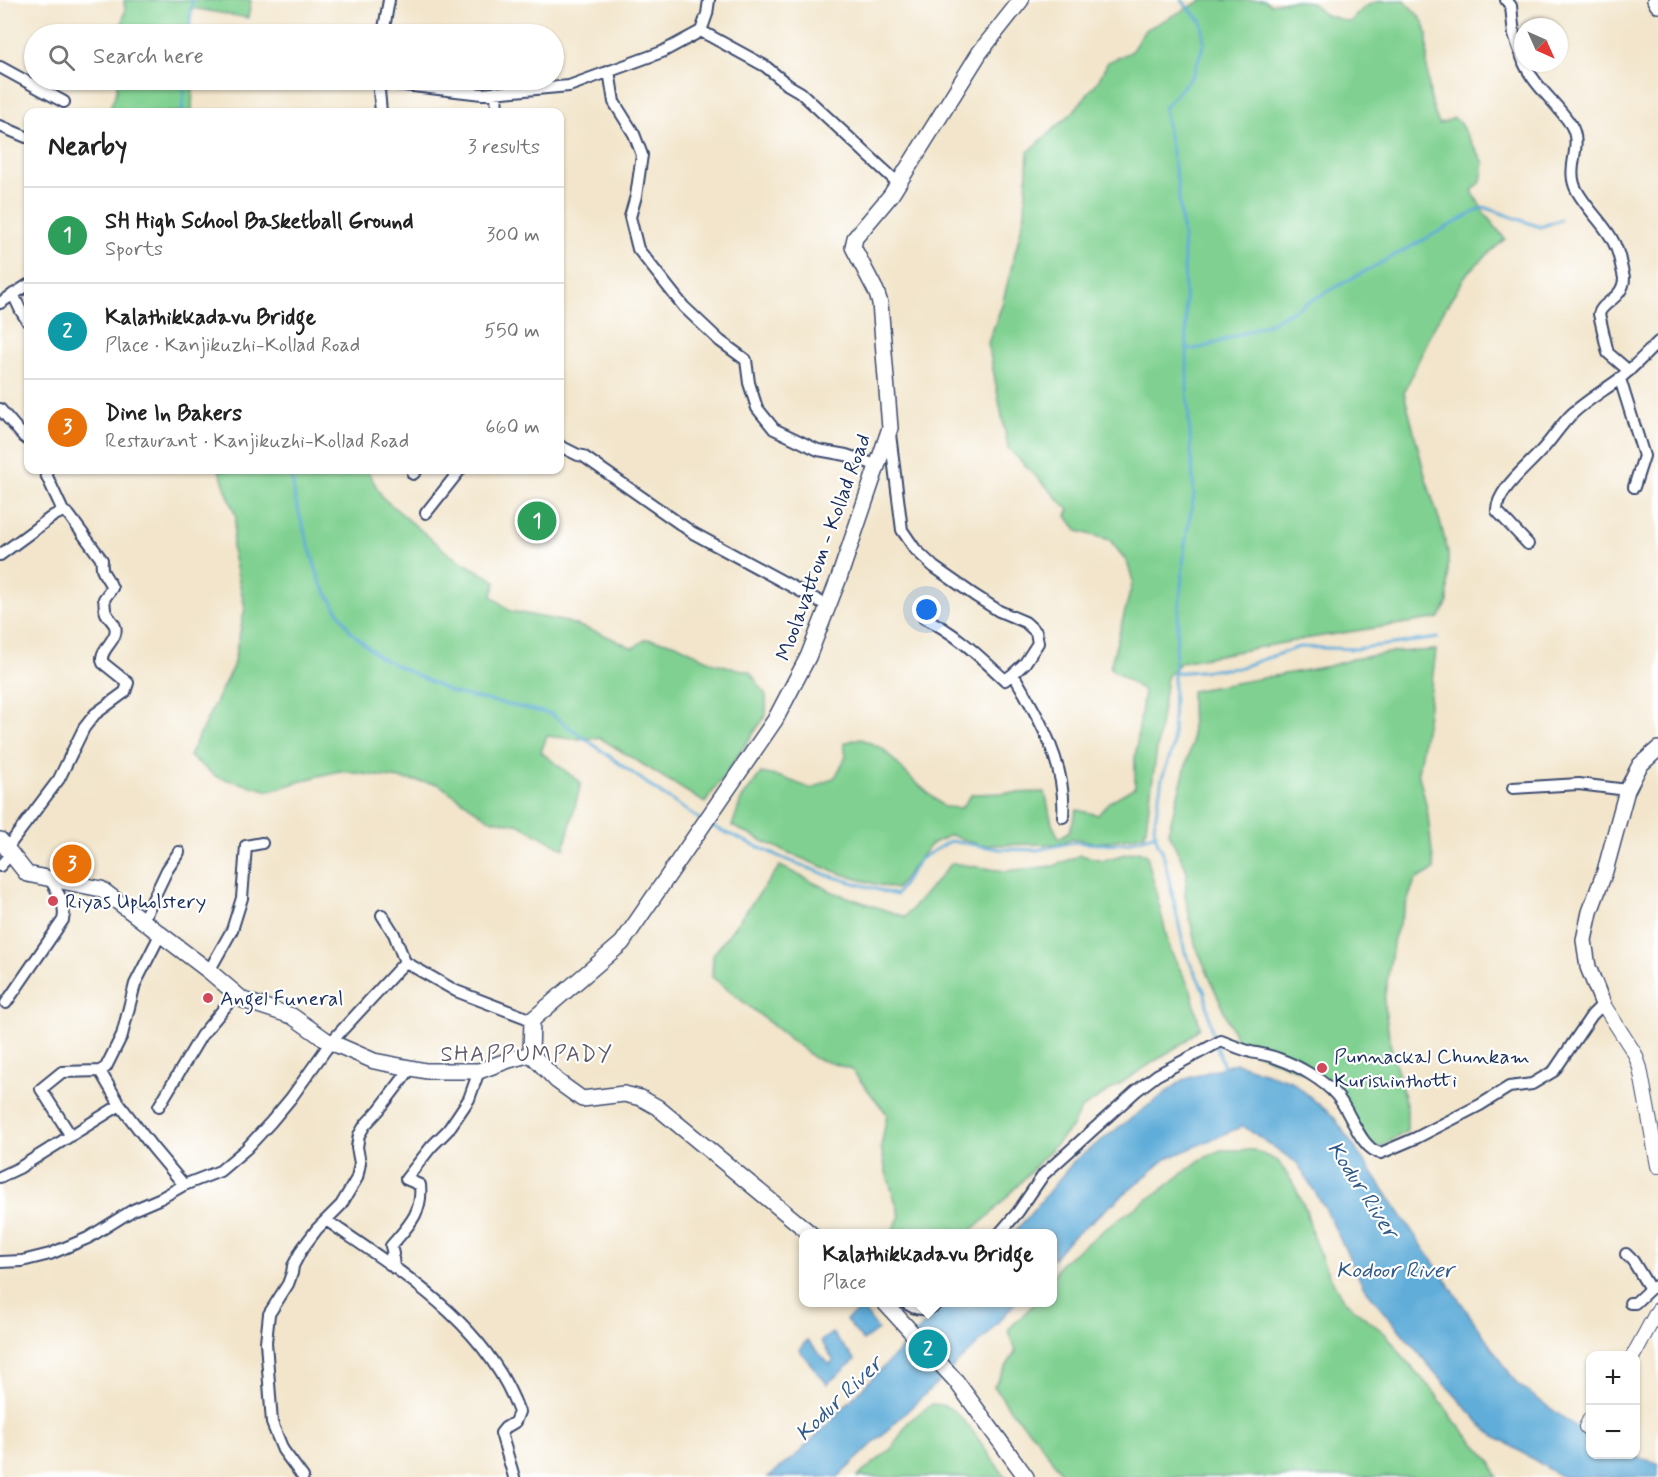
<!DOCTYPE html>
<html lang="en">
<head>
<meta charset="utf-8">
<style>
  :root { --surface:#fff; --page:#f2f2f2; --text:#222; --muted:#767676; --line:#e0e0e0; --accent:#0b8043 }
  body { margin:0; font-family:Mynerve,sans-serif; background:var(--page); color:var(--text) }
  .controls { position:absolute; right:18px; bottom:18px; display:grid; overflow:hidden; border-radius:12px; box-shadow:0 2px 4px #0004 }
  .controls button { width:54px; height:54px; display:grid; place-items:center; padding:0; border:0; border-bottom:2px solid var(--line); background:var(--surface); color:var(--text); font:30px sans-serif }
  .compass { position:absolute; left:1514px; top:18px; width:54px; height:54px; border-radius:50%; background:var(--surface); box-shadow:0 2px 4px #0004; rotate:135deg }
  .you { position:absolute; left:927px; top:610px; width:21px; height:21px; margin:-15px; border:4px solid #fff; border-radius:50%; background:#1a73e8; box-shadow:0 0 0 9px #1a73e833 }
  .badge { display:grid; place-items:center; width:39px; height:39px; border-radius:50%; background:var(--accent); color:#fff; font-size:20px; font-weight:700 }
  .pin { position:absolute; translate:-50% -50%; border:3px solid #fff; box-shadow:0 2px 6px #0006 }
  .popup { position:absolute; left:799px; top:1229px; width:258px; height:78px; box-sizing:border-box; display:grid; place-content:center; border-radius:12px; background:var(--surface); filter:drop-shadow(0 2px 4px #0005); font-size:20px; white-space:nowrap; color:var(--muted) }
  .popup b { font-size:22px; color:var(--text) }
  .popup::after { content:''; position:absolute; left:50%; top:100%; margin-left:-12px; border:12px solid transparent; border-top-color:var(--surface) }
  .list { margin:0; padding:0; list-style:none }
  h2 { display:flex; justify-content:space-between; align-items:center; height:78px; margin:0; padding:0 24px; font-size:26px }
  h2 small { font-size:20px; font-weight:400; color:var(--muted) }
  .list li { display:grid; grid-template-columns:39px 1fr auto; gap:18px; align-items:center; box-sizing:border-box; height:96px; padding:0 24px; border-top:2px solid var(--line) }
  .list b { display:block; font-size:22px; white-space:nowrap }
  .list p { margin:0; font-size:20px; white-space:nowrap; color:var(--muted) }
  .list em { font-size:20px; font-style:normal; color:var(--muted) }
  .icon { flex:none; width:33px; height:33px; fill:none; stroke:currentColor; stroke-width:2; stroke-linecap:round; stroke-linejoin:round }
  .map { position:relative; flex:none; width:1658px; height:1477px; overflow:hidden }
  .search { position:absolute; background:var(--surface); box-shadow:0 2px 4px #0004; left:24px; top:24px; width:540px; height:66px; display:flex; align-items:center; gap:15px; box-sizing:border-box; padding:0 21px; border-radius:33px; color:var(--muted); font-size:22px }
  .panel { position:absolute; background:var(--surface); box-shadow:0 2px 4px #0004; left:24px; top:108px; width:540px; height:366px; border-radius:12px }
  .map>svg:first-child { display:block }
  .green { fill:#80d191; stroke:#4e8078; stroke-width:1.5 }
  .water { fill:#60add9; stroke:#3e6e9c; stroke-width:1.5 }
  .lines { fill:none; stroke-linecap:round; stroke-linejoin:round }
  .stream { stroke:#60add9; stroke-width:3 }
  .minor-casing { stroke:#3b4a6e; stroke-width:14 }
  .tertiary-casing { stroke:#3b4a6e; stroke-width:16 }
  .secondary-casing { stroke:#3b4a6e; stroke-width:18 }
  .minor { stroke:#fff; stroke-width:10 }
  .tertiary { stroke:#fff; stroke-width:14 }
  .secondary { stroke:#fff; stroke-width:15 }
  .poi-dot { fill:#d1495b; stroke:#fff; stroke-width:2 }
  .labels { text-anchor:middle; stroke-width:4.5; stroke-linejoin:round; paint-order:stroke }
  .street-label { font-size:21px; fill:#1b2f5e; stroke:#fff }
  .poi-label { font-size:21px; fill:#1b2f5e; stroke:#fff; text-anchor:start }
  .neighbourhood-label { font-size:22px; letter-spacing:1.5px; fill:#625b68; stroke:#fff }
  .water-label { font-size:22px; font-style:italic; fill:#335b89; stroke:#fff }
</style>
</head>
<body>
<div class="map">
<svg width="1658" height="1477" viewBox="0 0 1658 1477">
  <rect width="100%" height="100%" fill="#fff"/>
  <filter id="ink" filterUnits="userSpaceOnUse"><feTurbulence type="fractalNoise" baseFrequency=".0167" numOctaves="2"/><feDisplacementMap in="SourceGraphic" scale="12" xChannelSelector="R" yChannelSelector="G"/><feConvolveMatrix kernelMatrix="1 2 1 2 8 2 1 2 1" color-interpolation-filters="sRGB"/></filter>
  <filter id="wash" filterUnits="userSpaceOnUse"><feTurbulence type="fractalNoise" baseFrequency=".008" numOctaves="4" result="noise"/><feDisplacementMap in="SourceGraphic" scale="24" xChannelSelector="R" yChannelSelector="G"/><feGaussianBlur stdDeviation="1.35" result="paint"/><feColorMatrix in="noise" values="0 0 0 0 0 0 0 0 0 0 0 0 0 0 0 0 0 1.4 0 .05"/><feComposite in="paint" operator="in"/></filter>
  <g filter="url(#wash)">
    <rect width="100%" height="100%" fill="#f2e5cb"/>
    <!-- green -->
    <path class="green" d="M124 0H251L248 18 192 8 189 29 194 34H120L125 11Z
      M1203 0H1265L1270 4 1292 0 1311 2 1323 14 1350 22C1368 0 1377 0 1404 0 1410 7 1422 17 1425 26 1429 38 1427 51 1427 64 1428 85 1430 105 1439 124L1454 118 1459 122 1484 163 1481 182 1472 191 1485 214 1505 239 1468 272 1434 326 1404 393 1426 479 1441 525 1448 553V602L1439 618 1310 638 1181 662 1167 677 1145 834 1129 838 1096 843 1072 838 1059 844 980 845 950 835 930 845 896 889C839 877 784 852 732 826L741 800 761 773 781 777 812 789 835 777 846 757 844 743 860 738 883 749 912 779 944 807 961 808 972 794 1045 792 1052 824 1059 838 1069 832 1077 810 1098 815 1109 802 1135 787V758L1144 691 1110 668 1133 581 1127 562 1110 540 1078 531 1066 515 1069 510 1008 448 988 343 1002 305 1025 213 1028 152 1073 112 1098 81 1108 62 1131 52 1145 30Z
      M117 80H193L192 112H108L117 91Z
      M219 470H367L383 498 450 555 496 581 492 596 510 611 567 622 602 634 633 648 646 639 674 643 714 663 750 672 766 695V715L705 803 600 738 572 739 547 736 541 752 581 783 564 849 520 825 489 819 438 784 340 771 318 776 270 791 217 777 189 756 233 666 245 608 232 549 236 517Z
      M1436 650 1428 713 1418 772 1427 808 1434 870 1415 880 1394 938 1384 1001 1390 1043 1407 1108V1131L1379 1148 1368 1142 1330 1083 1239 1046 1195 944 1185 895 1187 871 1168 832 1192 743 1191 691 1329 666 1353 659 1393 652Z
      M1138 851 1147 855 1170 950 1191 990 1200 1027 1186 1041 1081 1109 1071 1128 990 1215 968 1233H891L900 1216 886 1172 881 1147 887 1114 851 1069 814 1058 712 977 713 955 780 866 833 892 905 917 952 863 1005 871 1054 866 1080 855 1103 860Z
      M1221 1150H1253L1278 1161 1293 1183 1306 1210 1314 1240 1326 1269 1343 1300 1387 1335 1408 1363 1435 1393 1456 1423 1490 1460 1497 1477H1064L1036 1437 1014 1415 994 1386 1016 1351 1008 1330 1035 1303 1052 1302 1053 1276 1061 1263 1121 1217 1160 1191 1200 1160Z
      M932 1404C938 1405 946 1405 951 1409 974 1426 987 1456 1006 1477H857L893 1447 908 1422Z"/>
    <!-- water -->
    <path class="water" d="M1236 1063 1291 1081 1333 1116 1517 1384 1590 1437V1454L1630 1455 1658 1463V1477H1562L1487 1431 1437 1375 1363 1286 1325 1208 1297 1163 1243 1126 1166 1159 1068 1241 1053 1259 1052 1234H1012L1027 1218 1075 1160 1183 1080Z
      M946 1303H1015L987 1335 838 1477H768L800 1452Z
      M862 1308 878 1330 863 1341 846 1320Z
      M832 1333 855 1360 827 1384 799 1350 807 1340 830 1365 833 1359 821 1341Z"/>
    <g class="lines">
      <!-- stream -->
      <path class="stream" d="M1182 0 1187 7 1202 22 1204 43 1193 75 1164 108 1177 181 1183 235 1187 350V390L1194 495 1185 544 1178 620 1174 673 1173 748 1162 778 1154 827 1157 841 1163 853 1185 952 1205 993 1212 1033 1225 1070
        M189 34 192 0
        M182 112 185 80
        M1187 350 1205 347 1268 324 1484 207 1540 227 1560 220
        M291 470 295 500 320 582 351 632 379 657 454 693 551 714 663 795 701 820
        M1174 673 1238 668 1299 647 1355 649 1438 638
        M709 825 785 859 827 875 896 895 920 859 950 841 999 849 1037 850 1074 842 1097 844 1127 843 1156 834"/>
    </g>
  </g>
  <g filter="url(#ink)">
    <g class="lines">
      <!-- minor casing -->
      <g class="minor-casing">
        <path id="minor" d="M1506 0 1511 6 1514 35 1523 60
          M701 31 765 66 788 85 800 92 898 183
          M383 34 389 0
          M1524 63C1535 87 1557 103 1571 125 1584 147 1564 168 1577 191 1593 219 1615 230 1621 265 1622 269 1623 274 1624 278 1624 298 1602 302 1599 314L1608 353 1629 371
          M0 67 64 102
          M609 71 614 102 634 134 642 155 636 196 630 217 638 249 684 307 720 341 746 360 749 383 757 408 774 429 818 450 846 455 876 465
          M378 80 381 112
          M378 82 482 94 569 86 662 52 701 31 707 14 709 0
          M496 92 497 112
          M0 126 26 137
          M13 294 21 311 28 322
          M0 303 28 285
          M1620 379 1644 456 1634 487
          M0 409 24 437 28 440
          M890 434 902 530 915 549 934 567 974 595 999 611 1025 622 1036 632 1038 643 1025 663 1013 674C1039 717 1067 765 1063 817
          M560 446 578 455 583 456 693 533 828 606
          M44 470 63 511
          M413 474 417 470
          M426 513 460 470
          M1528 544 1497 511C1496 491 1528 466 1540 452 1552 440 1560 425 1573 413 1586 401 1603 391 1618 380 1632 369 1645 355 1658 342
          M0 555 53 516 63 511 69 515 102 560C100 575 108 576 112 588L104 599C105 603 104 609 106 613 110 621 118 624 115 634 112 644 98 653 103 663L128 683 125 692 95 714 84 728 59 779 7 848
          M924 618C955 632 980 657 1005 680L1013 674
          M1513 788 1579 784 1627 790
          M0 866 11 854
          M382 915 394 934 405 962 456 991 532 1020
          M143 920 167 870 179 852
          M209 971 232 930 242 898 246 846 262 843
          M6 1003 63 920C67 904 57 891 49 878
          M100 1071 120 1105 153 1148 184 1185
          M159 1106 201 1036 236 994
          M71 1136 41 1089 62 1072 100 1071 106 1067 122 1035 135 984 161 933
          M0 1177 19 1168 120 1105
          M326 1220C399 1271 487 1323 519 1412L515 1422 505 1428 501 1433 514 1477
          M999 1234 1018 1212 1044 1174 1136 1091 1157 1075 1221 1041C1231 1045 1241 1049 1251 1052 1260 1054 1270 1055 1279 1059 1297 1065 1325 1081 1337 1096 1350 1110 1361 1151 1381 1153L1416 1138 1480 1105 1509 1087 1532 1084 1554 1071 1592 1015 1603 1004
          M1626 1254 1633 1261 1650 1289 1658 1285
          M0 1262 22 1261 50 1254 88 1238 133 1210 161 1198 184 1185 220 1171 246 1149 271 1122 291 1098 331 1042 405 962
          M394 1268 393 1258 391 1256 393 1254 391 1246C408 1226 423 1213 420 1185L406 1179 431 1147 448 1130 457 1117 469 1099 479 1071
          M905 1302C915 1311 930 1312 938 1302
          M1630 1303H1635L1650 1289
          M303 1477 283 1450 272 1423 266 1342 269 1314 288 1284 292 1273 293 1266 302 1249 317 1229 341 1205 357 1178 360 1163 357 1147 359 1135 365 1125 379 1110 411 1068"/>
      </g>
      <!-- tertiary casing -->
      <g class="tertiary-casing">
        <path id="tertiary" d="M1603 1004 1635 1054 1640 1068 1658 1166
          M1633 1356 1658 1310
          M1586 1427 1590 1419"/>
      </g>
      <!-- secondary casing -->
      <g class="secondary-casing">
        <path id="secondary" d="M1655 0 1658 5
          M0 840 27 874 101 889 209 971 243 1000 292 1016 326 1040 374 1061 426 1071H479L509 1060 531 1054 557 1081 582 1099 624 1094 641 1098 657 1107 811 1234
          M1603 1004 1588 967 1584 940 1590 912 1605 871 1627 790 1640 765 1658 749
          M531 1054 532 1020 622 943 775 720 808 657 839 578 890 428 880 303 876 291 853 247 855 238 891 195 980 52 1021 0
          M884 1302 956 1381 1026 1477"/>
      </g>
      <!-- minor -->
      <use href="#minor" class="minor"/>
      <!-- tertiary -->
      <use href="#tertiary" class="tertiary"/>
      <!-- secondary -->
      <use href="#secondary" class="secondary"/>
    </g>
  </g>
  <!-- markers -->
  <g class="poi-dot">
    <circle cx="53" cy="901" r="6"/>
    <circle cx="208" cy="998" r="6"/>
    <circle cx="1322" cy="1068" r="6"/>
  </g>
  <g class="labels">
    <!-- street labels -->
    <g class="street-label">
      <text transform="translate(823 547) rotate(-70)" y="7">Moolavattom - Kollad Road</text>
    </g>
    <!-- poi labels -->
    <g class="poi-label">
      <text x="65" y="908">Riyas Upholstery</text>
      <text x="220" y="1005">Angel Funeral</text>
      <text x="1334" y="1063">Punnackal Chunkam<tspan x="1334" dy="24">Kurishinthotti</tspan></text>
    </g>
    <!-- neighbourhood labels -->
    <g class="neighbourhood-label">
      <text x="527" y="1061">SHAPPUMPADY</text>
    </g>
    <!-- water labels -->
    <g class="water-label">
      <text transform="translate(1364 1189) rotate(57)" y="8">Kodur River</text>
      <text x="1395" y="1277">Kodoor River</text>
      <text transform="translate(838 1398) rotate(-44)" y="8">Kodur River</text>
    </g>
  </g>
</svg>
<div class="controls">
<button>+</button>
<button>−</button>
</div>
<svg class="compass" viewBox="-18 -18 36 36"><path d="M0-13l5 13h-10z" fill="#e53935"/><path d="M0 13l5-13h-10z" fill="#767676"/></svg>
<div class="you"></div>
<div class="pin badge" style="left:537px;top:521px;background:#2e9e5b">1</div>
<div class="pin badge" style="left:928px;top:1349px;background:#0f9aa8">2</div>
<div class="popup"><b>Kalathikkadavu Bridge</b>Place</div>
<div class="pin badge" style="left:72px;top:864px;background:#e8710a">3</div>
<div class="search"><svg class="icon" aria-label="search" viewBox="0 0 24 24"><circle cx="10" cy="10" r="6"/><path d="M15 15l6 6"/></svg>Search here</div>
<section class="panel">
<h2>Nearby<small>3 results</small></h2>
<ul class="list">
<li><span class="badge" style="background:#2e9e5b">1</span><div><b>SH High School Basketball Ground</b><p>Sports</p></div><em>300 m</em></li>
<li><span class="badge" style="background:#0f9aa8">2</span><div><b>Kalathikkadavu Bridge</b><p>Place · Kanjikuzhi-Kollad Road</p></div><em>550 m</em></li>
<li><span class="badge" style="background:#e8710a">3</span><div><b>Dine In Bakers</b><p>Restaurant · Kanjikuzhi-Kollad Road</p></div><em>660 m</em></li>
</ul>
</section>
</div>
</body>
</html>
